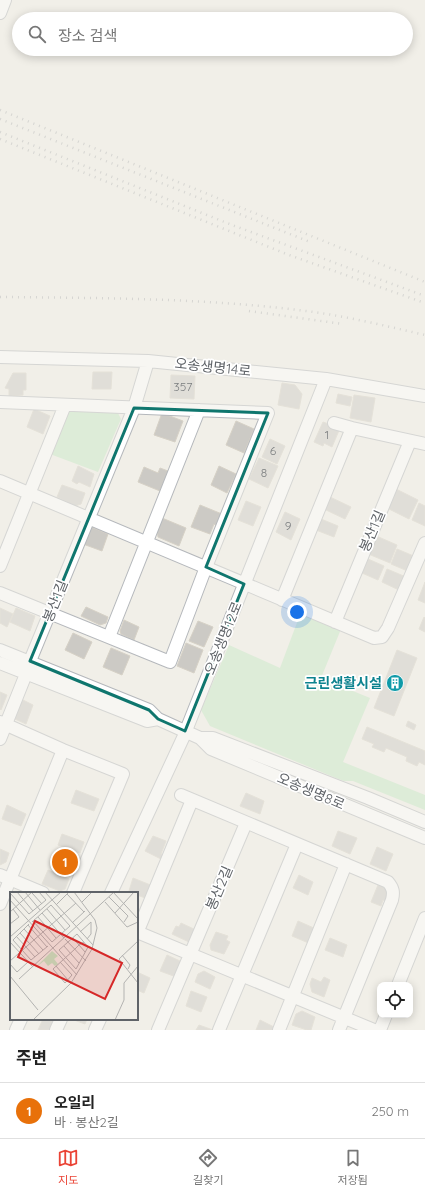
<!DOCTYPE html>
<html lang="ko">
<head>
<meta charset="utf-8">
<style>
  :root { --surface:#fff; --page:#f6f6f6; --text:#222; --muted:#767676; --line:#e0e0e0; --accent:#ea4335 }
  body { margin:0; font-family:Quicksand,"Noto Sans KR",sans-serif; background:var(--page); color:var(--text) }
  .controls { position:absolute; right:12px; bottom:12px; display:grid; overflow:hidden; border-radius:8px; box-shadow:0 2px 10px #0003 }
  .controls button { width:36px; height:36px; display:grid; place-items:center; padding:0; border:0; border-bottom:1px solid var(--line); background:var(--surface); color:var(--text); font:20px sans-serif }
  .you { position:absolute; left:297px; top:612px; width:14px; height:14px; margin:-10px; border:3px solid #fff; border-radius:50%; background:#1a73e8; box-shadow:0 0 0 6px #1a73e833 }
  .badge { display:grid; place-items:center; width:26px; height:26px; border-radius:50%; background:var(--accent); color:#fff; font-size:13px; font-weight:700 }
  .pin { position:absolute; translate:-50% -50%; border:2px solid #fff; box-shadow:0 1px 4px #0006 }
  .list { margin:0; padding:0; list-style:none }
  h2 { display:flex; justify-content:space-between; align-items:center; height:52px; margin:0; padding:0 16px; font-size:17px }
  h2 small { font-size:13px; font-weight:400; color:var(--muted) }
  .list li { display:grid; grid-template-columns:26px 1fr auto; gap:12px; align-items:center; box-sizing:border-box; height:56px; padding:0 16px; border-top:1px solid var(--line) }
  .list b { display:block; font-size:15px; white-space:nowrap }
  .list p { margin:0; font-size:13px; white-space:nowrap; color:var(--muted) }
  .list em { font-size:13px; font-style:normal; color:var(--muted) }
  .icon { flex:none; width:22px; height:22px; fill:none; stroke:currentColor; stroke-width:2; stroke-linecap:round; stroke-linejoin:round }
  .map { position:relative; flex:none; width:425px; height:1030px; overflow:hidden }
  .search { position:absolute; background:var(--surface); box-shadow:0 2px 10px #0003; left:12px; right:12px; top:12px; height:44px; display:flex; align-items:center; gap:10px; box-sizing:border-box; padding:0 14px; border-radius:22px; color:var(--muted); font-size:15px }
  .sheet { height:108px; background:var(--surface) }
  nav { display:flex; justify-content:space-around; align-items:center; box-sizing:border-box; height:56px; border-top:1px solid var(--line); background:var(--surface); font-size:11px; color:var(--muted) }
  nav a { display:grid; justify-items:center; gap:2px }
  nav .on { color:var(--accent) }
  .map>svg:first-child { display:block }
  .green { fill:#c5e8c5 }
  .building { fill:#cccac5; stroke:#d6d1c6 }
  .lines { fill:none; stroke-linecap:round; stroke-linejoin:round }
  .minor-casing { stroke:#b5b8bc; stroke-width:14 }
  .minor { stroke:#fff; stroke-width:12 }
  .rail { stroke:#b6b7b8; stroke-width:2.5; stroke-dasharray:1 5; stroke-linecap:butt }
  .marked { fill:none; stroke:#0f766e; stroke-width:3; stroke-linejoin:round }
  .labels { text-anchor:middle; stroke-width:3.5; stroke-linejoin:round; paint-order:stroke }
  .number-label { font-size:12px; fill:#7a7d7f }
  .street-label { font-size:14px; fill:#5f6368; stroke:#fff }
  .culture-label { font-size:14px; font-weight:bold; fill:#0d838f; stroke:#fff; text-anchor:end }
  .inset-road { fill:none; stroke:#b3b3b1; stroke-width:1 }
  .view { fill:#d62828; fill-opacity:0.15; stroke:#d62828; stroke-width:2 }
  .inset-edge { fill:none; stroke:#5f6368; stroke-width:2 }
</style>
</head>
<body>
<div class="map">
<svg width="425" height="1030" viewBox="0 0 425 1030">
  <rect width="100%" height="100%" fill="#f1efe8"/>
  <!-- green -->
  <path class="green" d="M72 409H116L121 419 98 472 50 454 68 412Z
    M301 612 341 629 321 678 370 698 343 762 425 795V810L353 781H344L336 778 210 726 201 710 229 645 280 668Z"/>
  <!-- building -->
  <path class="building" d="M93 372H112L111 389H92Z
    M13 373H26V390H23V395L9 396V389L5 388Z
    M171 375 195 376 194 399 170 398Z
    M282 383 295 385 302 394 299 409 278 405Z
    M338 394 352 397 350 406 336 403Z
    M354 395 375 398 371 422 350 418Z
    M34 409 50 416 43 434 27 427Z
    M162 413 183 421 175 442 154 435Z
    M236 421 254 429 244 453 226 445Z
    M323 422 340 428 332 447 324 443 323 446 314 442Z
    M270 439 285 446 277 464 262 457Z
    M259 458 278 466 268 488 249 479Z
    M78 466 94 474 90 487 79 482 77 484 72 481Z
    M219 466 236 474 227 493 211 485Z
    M144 467 158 473 160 468 168 471 160 491 138 482Z
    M62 485 85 493 81 504 75 506 57 497Z
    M396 489 418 500 409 519 387 508Z
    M330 497 351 507 345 519 324 509Z
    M246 501 261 507 253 526 238 520Z
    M419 503 425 506V526L412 520Z
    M200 505 222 514 217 526 214 524 210 534 191 527Z
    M285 512 300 519 291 540 276 532Z
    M162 518 186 528 179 546 158 537 157 530Z
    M321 519 338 526 334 537 316 530Z
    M89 526 108 534 102 551 83 544Z
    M374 535 397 545 390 563 366 553Z
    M397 549 416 557 410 572 391 564Z
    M368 559 384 566 378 580 362 573Z
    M387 569 406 577 401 591 382 582Z
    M425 582V603L418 600Z
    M86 607 108 617 106 623 100 625 81 616Z
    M0 608 13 614 7 627 0 623Z
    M16 608 35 616 30 631 10 622Z
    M424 617 425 618V632L419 629Z
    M124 620 139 627 134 640 121 634 120 631Z
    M198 621 213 627 204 647 189 641Z
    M73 633 92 642 84 659 65 650Z
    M186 643 203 650 194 673 177 666Z
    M111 648 130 656 122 675 103 667Z
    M397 650 417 658 394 716 374 708Z
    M0 692 7 695 1 710 0 709Z
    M21 699 33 705 26 724 15 719 14 715Z
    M408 721 416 725 414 730 406 726Z
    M367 727 425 751V765L419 762 417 766 406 761 407 757 386 748 384 752 372 747 374 744 362 739Z
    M76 790 99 799 94 811 71 803Z
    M246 793 264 801 260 814 240 806Z
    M7 805 26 814 21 826 2 819Z
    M338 831 357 838 350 854 332 846Z
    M62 834 84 842 80 853 58 845Z
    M153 836 166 841 161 854 166 856 165 861 145 851Z
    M377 847 393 854 386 871 370 864Z
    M0 849 9 853 6 862 0 865Z
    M56 852 78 860 73 873 51 864Z
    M48 870 69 879 65 889 60 891 42 884Z
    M299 875 313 882 308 895 293 888Z
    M133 878 153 886 148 899 137 895V893L129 891Z
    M378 885 388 889 386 901 383 900 381 906 371 902Z
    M298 921 316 929 311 944 292 936Z
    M181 923 198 931 189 942 172 934 176 926 179 927Z
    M216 932 228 936 226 940 230 942 224 954 211 950 210 945Z
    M330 938 347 945 343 957 325 950Z
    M167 955 180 961 183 968 179 978 160 971Z
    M204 971 215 977 210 989 195 982 198 974Z
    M137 972 150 978 144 993 137 990Z
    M324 977 330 980 324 997 312 992 310 984 312 978 321 982Z
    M191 991 207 997 201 1012 186 1006Z
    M302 1011 315 1017 311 1030H307L292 1025 296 1014Z
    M43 1019H58L53 1030H38Z
    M74 1019H87L85 1024 74 1020Z
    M260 1020 274 1027V1030H256Z
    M199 1025 213 1030H196Z"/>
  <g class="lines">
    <!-- minor casing -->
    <g class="minor-casing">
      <path id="minor" d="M0 13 5 0
        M0 357 148 361 326 379 425 396
        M0 402 268 413 206 567 170 662 0 593
        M334 423 352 428 425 444
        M0 481 374 638 382 637 388 628 425 543
        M0 566 65 405
        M282 600 352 428
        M335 622 410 441
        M109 637 199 410
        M0 650 149 710 158 719 200 738H213L368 798 425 822
        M30 661 134 408 148 361
        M0 663 147 721 158 719
        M0 722 63 750 123 774 73 893
        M200 738 211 749 425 838
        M0 739 26 674
        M181 795 388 882C393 888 394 892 392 900L339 1030
        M0 875 43 893
        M111 893 183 738 326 379
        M0 904 63 750
        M137 932 374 1030
        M137 933 192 800
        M398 985 425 918
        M16 1030 21 1019
        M56 1030 61 1019
        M95 1030 100 1019
        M158 1030 246 823
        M219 1030 297 844
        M279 1030 346 864
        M380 1030 386 1015"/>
    </g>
    <!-- minor -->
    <use href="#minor" class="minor"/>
    <!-- rail -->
    <path class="rail" d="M0 110 425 282
      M0 119 310 242
      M0 132 232 225 425 296
      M0 139 289 255 425 303
      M0 297C102 298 205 298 306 311 346 316 386 326 425 335
      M249 311 343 324"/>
  </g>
  <!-- marked area -->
  <path d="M0 0H425V1030H0ZM134 408 268 413 206 567 244 584 185 731 158 719 149 710 30 661Z" fill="#f1efe8" fill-opacity=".55" fill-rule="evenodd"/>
  <path class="marked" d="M134 408 268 413 206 567 244 584 185 731 158 719 149 710 30 661Z"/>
  <!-- icons -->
  <defs>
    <g id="building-disc" transform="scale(0.9)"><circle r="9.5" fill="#0f9aa8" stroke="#fff"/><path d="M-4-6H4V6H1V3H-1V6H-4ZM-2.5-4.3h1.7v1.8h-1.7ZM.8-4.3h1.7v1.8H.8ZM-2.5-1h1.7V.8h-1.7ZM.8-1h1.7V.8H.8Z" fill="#fff"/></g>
  </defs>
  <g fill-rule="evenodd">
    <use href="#building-disc" x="395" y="683"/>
  </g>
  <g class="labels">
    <!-- number labels -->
    <g class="number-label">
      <text x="183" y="391">357</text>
      <text x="327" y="439">1</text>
      <text x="273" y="455">6</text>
      <text x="264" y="477">8</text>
      <text x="288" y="530">9</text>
    </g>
    <!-- street labels -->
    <g class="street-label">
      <text transform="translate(213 367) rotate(6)" y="5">오송생명14로</text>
      <text transform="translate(372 531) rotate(-67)" y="5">봉산1길</text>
      <text transform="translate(55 601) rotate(-68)" y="5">봉산1길</text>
      <text transform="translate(223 638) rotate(-68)" y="5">오송생명12로</text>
      <text transform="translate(311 791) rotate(23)" y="5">오송생명8로</text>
      <text transform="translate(219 888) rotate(-67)" y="5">봉산2길</text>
    </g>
    <!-- culture labels -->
    <g class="culture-label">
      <text x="382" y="688">근린생활시설</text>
    </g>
  </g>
  <!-- overview -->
  <g transform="translate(10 892)">
    <rect width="128" height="128" fill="#f1efe8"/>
    <path d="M42 59 48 64 44 67 48 72 45 74 42 71 38 74 34 69 25 76Z" fill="#c5e8c5"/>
    <path class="inset-road" d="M7 0 23 19M15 0 30 18M35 0 83 53M103 0 128 27M0 1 19 22 36 8 29 0M22 1 32 12M57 2 74 20M99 5 118 24 114 30M0 8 67 83M72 10 82 0M95 10 117 35 128 30M46 13 59 0M37 17 55 38M0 20 22 0M32 21 54 46M105 21 124 0M28 25 46 46M22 30 41 13 60 34 42 50 23 29M62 31 75 19M0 32 9 25 3 17M19 32 3 48 21 68 38 54M18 33 37 55M14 37 33 58M70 40 81 30V42L77 47M10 41 29 62M67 42 78 55 66 77 49 58ZM6 44 25 65M0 45 51 0M63 46 75 60M55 47 76 69M0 50 23 75M54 54 69 71M112 63 120 73 118 77M0 69 66 11M50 70 62 83 55 91 43 77 65 57 69 53 74 50M0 72 7 80 18 70M46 74 58 88M120 81 109 67 128 49M120 81 128 91M0 84 28 118M9 87 104 0M23 128 61 91 82 57 87 36 85 28 64 0M105 128 114 108V91L128 74"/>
    <path class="view" d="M25 29 112 71 95 107 8 65Z"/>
    <rect width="128" height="128" class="inset-edge"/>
  </g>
</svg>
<div class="controls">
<button><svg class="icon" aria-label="locate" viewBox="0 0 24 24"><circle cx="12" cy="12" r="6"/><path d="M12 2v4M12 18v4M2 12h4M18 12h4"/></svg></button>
</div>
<div class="you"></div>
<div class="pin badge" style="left:65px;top:862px;background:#e8710a">1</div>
<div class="search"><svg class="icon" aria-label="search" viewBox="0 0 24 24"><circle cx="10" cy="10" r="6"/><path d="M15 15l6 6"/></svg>장소 검색</div>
</div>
<section class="sheet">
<h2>주변<small></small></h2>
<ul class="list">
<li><span class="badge" style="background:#e8710a">1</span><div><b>오일리</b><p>바 · 봉산2길</p></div><em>250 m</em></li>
</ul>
</section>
<nav>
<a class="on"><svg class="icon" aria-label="map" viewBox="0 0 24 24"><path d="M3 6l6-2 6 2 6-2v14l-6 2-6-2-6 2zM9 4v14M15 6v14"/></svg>지도</a>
<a><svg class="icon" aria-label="directions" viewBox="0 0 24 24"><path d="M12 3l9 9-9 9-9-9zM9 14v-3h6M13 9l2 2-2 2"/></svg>길찾기</a>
<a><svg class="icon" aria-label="saved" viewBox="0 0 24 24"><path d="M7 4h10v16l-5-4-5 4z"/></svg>저장됨</a>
</nav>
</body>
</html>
